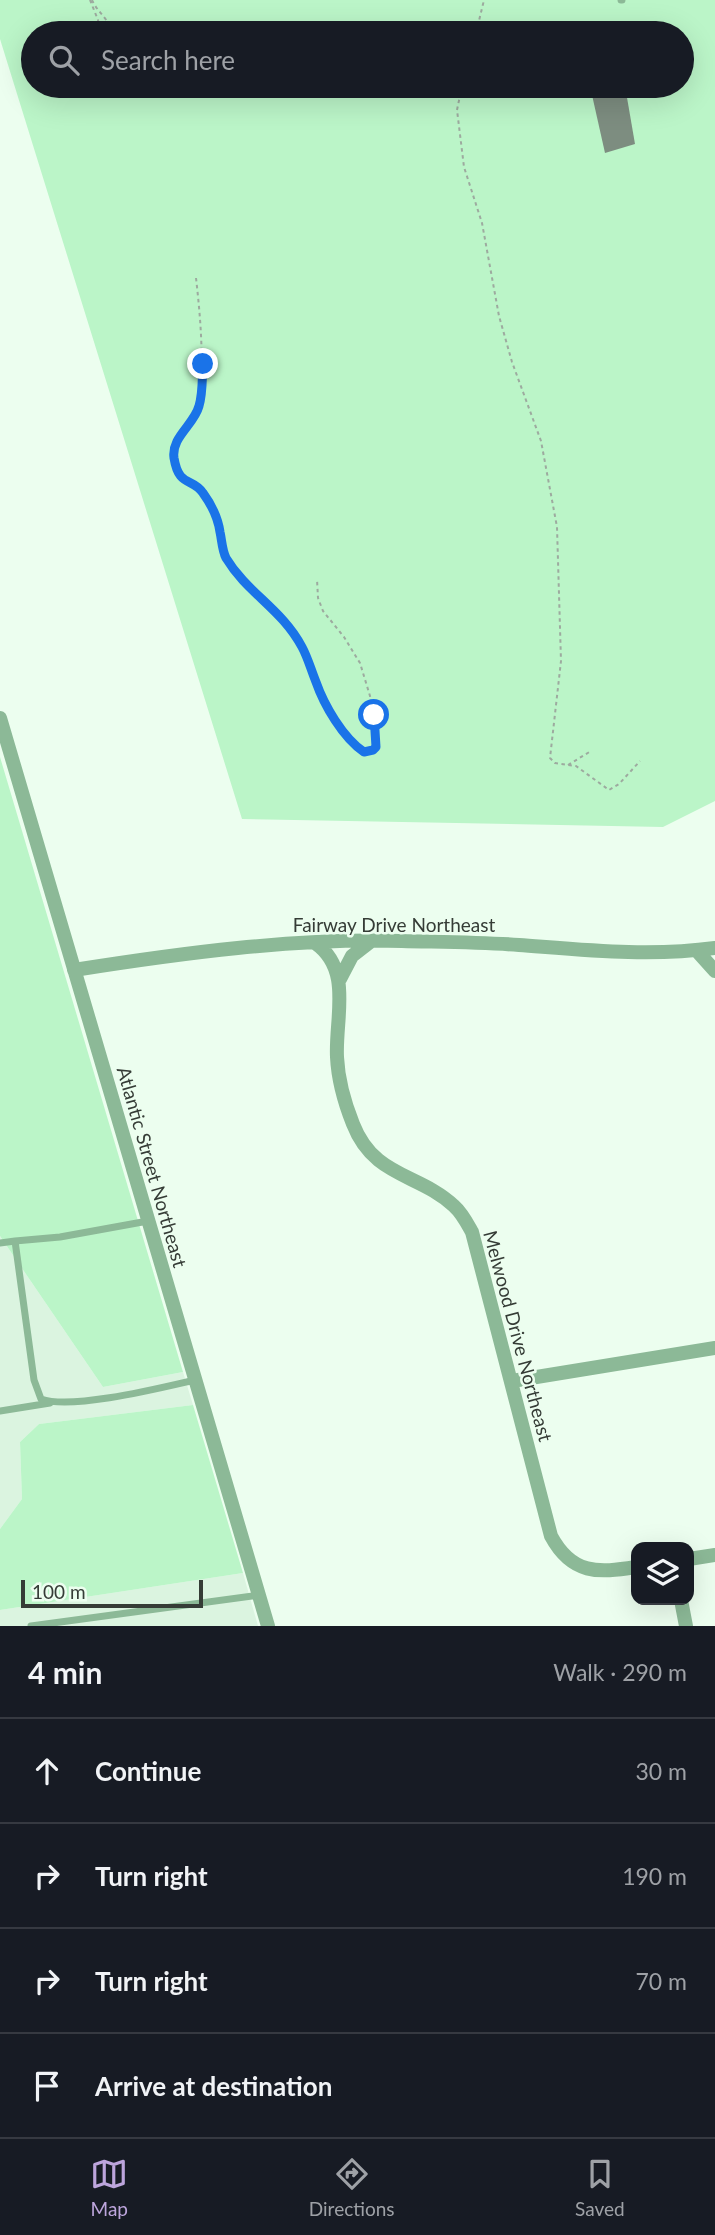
<!DOCTYPE html>
<html lang="en">
<head>
<meta charset="utf-8">
<style>
  :root { --surface:#171b24; --page:#20242c; --text:#f1f3f6; --muted:#9ea1a6; --line:#363941; --accent:#bda5dc }
  body { margin:0; font-family:Lato,sans-serif; background:var(--page); color:var(--text) }
  .controls { position:absolute; right:21px; bottom:21px; display:grid; overflow:hidden; border-radius:14px; box-shadow:0 7px 28px #0002 }
  .controls button { width:63px; height:63px; display:grid; place-items:center; padding:0; border:0; border-bottom:2px solid var(--line); background:var(--surface); color:var(--text); font:35px sans-serif }
  .scale { position:absolute; left:21px; bottom:18px; width:182px; box-sizing:border-box; padding-left:7px; border:4px solid #353c36; border-top:0; font-size:19px; line-height:24px; white-space:nowrap; color:#353c36; -webkit-text-stroke:5px #ecfeef; paint-order:stroke }
  .stop { position:absolute; width:21px; height:21px; margin:-16px; border:5px solid #1a73e8; border-radius:50%; background:#fff }
  .stop.end { background:#1a73e8; border-color:#fff; box-shadow:0 2px 7px #0008 }
  .list { margin:0; padding:0; list-style:none }
  h2 { display:flex; justify-content:space-between; align-items:center; height:91px; margin:0; padding:0 28px; font-size:30px }
  h2 small { font-size:23px; font-weight:400; color:var(--muted) }
  .list li { display:grid; grid-template-columns:46px 1fr auto; gap:21px; align-items:center; box-sizing:border-box; height:105px; padding:0 28px; border-top:2px solid var(--line) }
  .list b { display:block; font-size:26px; white-space:nowrap }
  .list em { font-size:23px; font-style:normal; color:var(--muted) }
  .icon { flex:none; width:38px; height:38px; fill:none; stroke:currentColor; stroke-width:2; stroke-linecap:round; stroke-linejoin:round }
  .map { position:relative; flex:none; width:715px; height:1626px; overflow:hidden }
  .search { position:absolute; background:var(--surface); box-shadow:0 7px 28px #0002; left:21px; right:21px; top:21px; height:77px; display:flex; align-items:center; gap:18px; box-sizing:border-box; padding:0 24px; border-radius:38px; color:var(--muted); font-size:26px }
  .sheet { height:511px; background:var(--surface) }
  nav { display:flex; justify-content:space-around; align-items:center; box-sizing:border-box; height:98px; border-top:2px solid var(--line); background:var(--surface); font-size:19px; color:var(--muted) }
  nav a { display:grid; justify-items:center; gap:4px }
  nav .on { color:var(--accent) }
  .map>svg:first-child { display:block }
  .built { fill:#dbf4e0 }
  .green { fill:#bbf5c8; fill-rule:evenodd }
  .building { fill:#7d8d80 }
  .lines { fill:none; stroke-linecap:round; stroke-linejoin:round }
  .path { stroke:#9daa9f; stroke-width:2; stroke-dasharray:3.5 3.5; stroke-linecap:butt }
  .lane { stroke:#8cb997; stroke-width:7 }
  .street { stroke:#8cb997; stroke-width:14 }
  .route { stroke:#1a73e8; stroke-width:9 }
  .labels { text-anchor:middle; stroke-width:5; stroke-linejoin:round; paint-order:stroke }
  .street-label { font-size:19px; fill:#353c36; stroke:#ecfeef }
</style>
</head>
<body>
<div class="map">
<svg width="715" height="1626" viewBox="0 0 715 1626">
  <rect width="100%" height="100%" fill="#ecfeef"/>
  <!-- built -->
  <path class="built" d="M0 1236 103 1387 183 1372 193 1405 39 1424 20 1442 22 1499 0 1529Z
    M243 1573 258 1626H0V1610Z"/>
  <!-- green -->
  <path class="green" d="M0 0H715V801L663 827 242 819 0 39ZM33 33H682V86H33Z
    M0 757 183 1372 103 1387 0 1236Z
    M193 1405 243 1573 0 1610V1529L22 1499 20 1442 39 1424Z"/>
  <!-- building -->
  <path class="building" d="M590 86H625L635 144 605 153Z"/>
  <g class="lines">
    <!-- path -->
    <path class="path" d="M90 0 98 20 100 33
      M92 0C97 12 111 21 112 33
      M476 33 484 0
      M462 86 457 110 464 167 482 223 499 316 512 362 541 441 557 527 561 661 550 758 555 763 576 766 609 790 619 784 640 761
      M196 278C200 313 203 348 201 383 201 390 202 397 200 404 195 426 171 437 175 460 180 487 189 477 201 490 219 508 216 534 225 554 235 578 256 590 274 608 282 617 290 628 297 638 314 665 335 743 368 752L376 747 377 740 370 696 360 663 344 637 323 611 318 598 317 579
      M568 765 591 751"/>
    <!-- lane -->
    <path class="lane" d="M621 0H622
      M148 1221 60 1237 15 1241 34 1380 41 1399C72 1410 160 1388 195 1380
      M0 1243 15 1241
      M0 1411 50 1403
      M31 1626 259 1595"/>
    <!-- street -->
    <path class="street" d="M0 718 268 1626
      M315 943C353 969 335 1018 337 1057 338 1078 345 1104 353 1124 374 1178 419 1173 454 1206 462 1213 467 1223 472 1232L551 1536C572 1575 598 1573 636 1567
      M697 951 715 971
      M74 970C182 953 293 938 402 941 441 942 480 942 519 945 585 950 649 957 715 948
      M340 979 352 956 370 942
      M512 1381 715 1348
      M689 1559 715 1555
      M681 1600 686 1626"/>
  </g>
  <g class="lines">
    <!-- route -->
    <path class="route" d="M203 364C202 377 203 393 199 406 194 425 171 437 174 458 179 488 192 477 203 493 211 504 218 518 220 532 222 541 222 550 226 558 247 593 282 609 302 647 308 658 311 670 316 682 324 705 343 738 364 752L373 750 376 747 374 715"/>
  </g>
  <g class="labels">
    <!-- street labels -->
    <g class="street-label">
      <text x="394" y="932">Fairway Drive Northeast</text>
      <text transform="translate(152 1167) rotate(74)" y="7">Atlantic Street Northeast</text>
      <text transform="translate(518 1336) rotate(75)" y="7">Melwood Drive Northeast</text>
    </g>
  </g>
</svg>
<div class="controls">
<button><svg class="icon" aria-label="layers" viewBox="0 0 24 24"><path d="M12 4l9 5-9 5-9-5zM3 14l9 5 9-5"/></svg></button>
</div>
<div class="scale">100 m</div>
<div class="stop" style="left:374px;top:715px"></div>
<div class="stop end" style="left:203px;top:364px"></div>
<div class="search"><svg class="icon" aria-label="search" viewBox="0 0 24 24"><circle cx="10" cy="10" r="6"/><path d="M15 15l6 6"/></svg>Search here</div>
</div>
<section class="sheet">
<h2>4 min<small>Walk · 290 m</small></h2>
<ul class="list">
<li><svg class="icon" aria-label="ahead" viewBox="0 0 24 24"><path d="M12 20V5M6 11l6-6 6 6"/></svg><div><b>Continue</b></div><em>30 m</em></li>
<li><svg class="icon" aria-label="right" viewBox="0 0 24 24"><path d="M7 20v-9h11M14 6l5 5-5 5"/></svg><div><b>Turn right</b></div><em>190 m</em></li>
<li><svg class="icon" aria-label="right" viewBox="0 0 24 24"><path d="M7 20v-9h11M14 6l5 5-5 5"/></svg><div><b>Turn right</b></div><em>70 m</em></li>
<li><svg class="icon" aria-label="arrive" viewBox="0 0 24 24"><path d="M6 21V4h12l-3 4 3 4H6"/></svg><div><b>Arrive at destination</b></div></li>
</ul>
</section>
<nav>
<a class="on"><svg class="icon" aria-label="map" viewBox="0 0 24 24"><path d="M3 6l6-2 6 2 6-2v14l-6 2-6-2-6 2zM9 4v14M15 6v14"/></svg>Map</a>
<a><svg class="icon" aria-label="directions" viewBox="0 0 24 24"><path d="M12 3l9 9-9 9-9-9zM9 14v-3h6M13 9l2 2-2 2"/></svg>Directions</a>
<a><svg class="icon" aria-label="saved" viewBox="0 0 24 24"><path d="M7 4h10v16l-5-4-5 4z"/></svg>Saved</a>
</nav>
</body>
</html>
